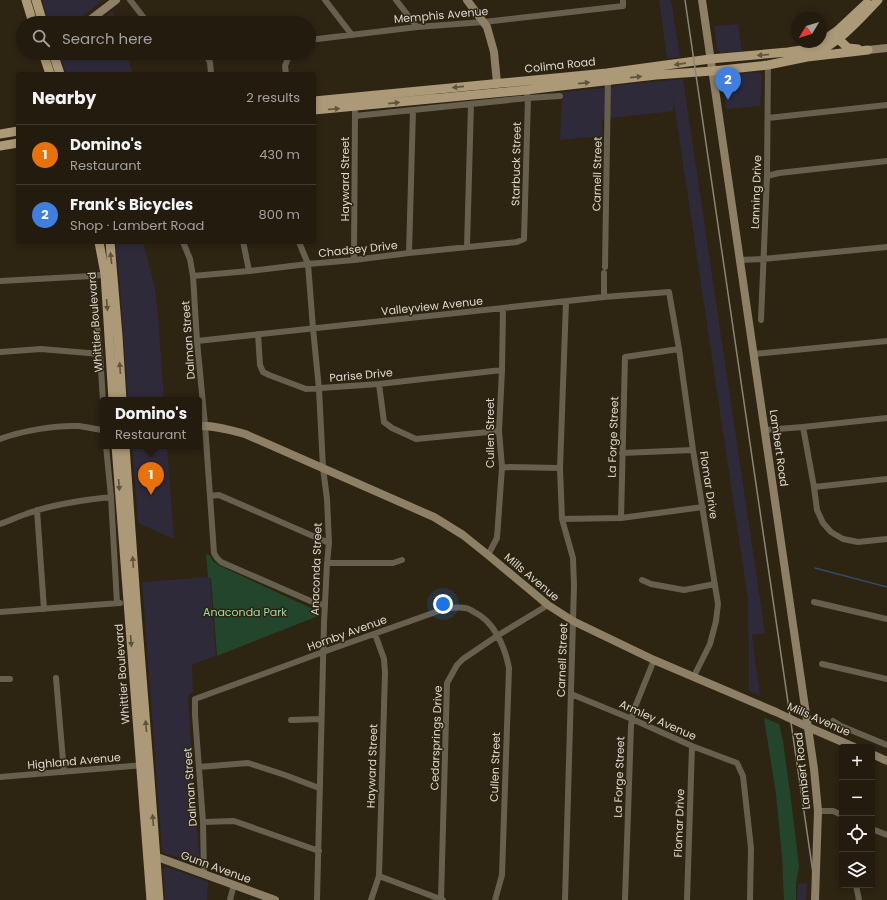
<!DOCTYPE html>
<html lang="en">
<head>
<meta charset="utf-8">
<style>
  :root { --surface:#221b0e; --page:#2a2417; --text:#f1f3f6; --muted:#a2a19e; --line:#3f392e; --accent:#2563eb }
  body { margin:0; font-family:Poppins,sans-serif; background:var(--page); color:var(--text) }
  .controls { position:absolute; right:12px; bottom:12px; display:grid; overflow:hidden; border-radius:4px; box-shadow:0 2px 6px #0003 }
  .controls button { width:36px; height:36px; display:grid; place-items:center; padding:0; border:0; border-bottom:1px solid var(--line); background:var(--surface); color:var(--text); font:20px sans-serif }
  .compass { position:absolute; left:791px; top:12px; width:36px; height:36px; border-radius:50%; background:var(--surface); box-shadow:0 2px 6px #0003; rotate:232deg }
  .you { position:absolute; left:443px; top:604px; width:14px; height:14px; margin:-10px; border:3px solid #fff; border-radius:50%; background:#1a73e8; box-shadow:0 0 0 6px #1a73e833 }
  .badge { display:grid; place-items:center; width:26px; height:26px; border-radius:50%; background:var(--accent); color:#fff; font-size:13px; font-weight:700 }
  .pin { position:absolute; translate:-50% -33px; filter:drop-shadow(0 1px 2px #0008) }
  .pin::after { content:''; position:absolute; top:21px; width:14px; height:12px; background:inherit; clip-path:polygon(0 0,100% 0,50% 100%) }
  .popup { position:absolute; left:100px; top:397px; width:102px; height:52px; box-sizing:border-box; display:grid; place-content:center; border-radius:4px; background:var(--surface); filter:drop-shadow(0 1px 3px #0005); font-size:13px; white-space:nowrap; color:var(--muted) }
  .popup b { font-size:15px; color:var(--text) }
  .popup::after { content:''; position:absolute; left:50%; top:100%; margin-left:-8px; border:8px solid transparent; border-top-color:var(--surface) }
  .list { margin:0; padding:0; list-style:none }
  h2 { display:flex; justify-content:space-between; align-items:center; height:52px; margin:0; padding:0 16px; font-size:17px }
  h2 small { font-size:13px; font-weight:400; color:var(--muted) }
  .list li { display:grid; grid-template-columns:26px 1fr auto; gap:12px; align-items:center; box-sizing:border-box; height:60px; padding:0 16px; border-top:1px solid var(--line) }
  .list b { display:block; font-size:15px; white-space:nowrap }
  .list p { margin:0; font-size:13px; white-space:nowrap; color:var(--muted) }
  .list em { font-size:13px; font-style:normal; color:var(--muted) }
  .icon { flex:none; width:22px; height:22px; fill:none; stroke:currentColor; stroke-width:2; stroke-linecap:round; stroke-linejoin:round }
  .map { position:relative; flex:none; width:887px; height:900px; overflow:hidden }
  .search { position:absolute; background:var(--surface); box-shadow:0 2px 6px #0003; left:16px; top:16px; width:300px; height:44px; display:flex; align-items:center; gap:10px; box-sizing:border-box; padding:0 14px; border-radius:22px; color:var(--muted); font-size:15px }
  .panel { position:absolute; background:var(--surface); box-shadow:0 2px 6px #0003; left:16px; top:72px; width:300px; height:172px; border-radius:4px }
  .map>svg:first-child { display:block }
  .commercial { fill:#2f2a3a }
  .green { fill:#23452c }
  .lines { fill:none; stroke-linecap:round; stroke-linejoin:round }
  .stream { stroke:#2f4c6a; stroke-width:1.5 }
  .street { stroke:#68604f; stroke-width:6 }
  .secondary { stroke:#8e8066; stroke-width:8 }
  .primary { stroke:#ab9977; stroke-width:9 }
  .rail { stroke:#8c8476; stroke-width:1.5 }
  .oneway { fill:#5f533a }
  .labels { text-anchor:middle; stroke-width:3; stroke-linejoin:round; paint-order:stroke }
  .street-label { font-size:11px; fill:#dfd9ce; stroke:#2d2412 }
  .park-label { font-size:11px; fill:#9edcab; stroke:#2d2412 }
</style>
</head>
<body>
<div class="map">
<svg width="887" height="900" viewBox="0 0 887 900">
  <rect width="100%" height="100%" fill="#2d2412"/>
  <!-- commercial -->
  <path class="commercial" d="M42 0H103L74 23H49Z
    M659 0H671L680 57 667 58Z
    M112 11 114 15 117 23H97Z
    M738 24 742 51 721 53 717 50 714 26Z
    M61 53H126L133 74H66L60 56Z
    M758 72 762 76 760 106 726 109 722 80 725 75Z
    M683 79 765 633 752 635 760 696 749 691V651L748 632V600L673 96 674 111 602 119V136L560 140 562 92 615 87 618 85Z
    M115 242H143L155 288 158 316 164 400H128L119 274Z
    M132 446H167L174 539 138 523Z
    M210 577 216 656 192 664 193 691 188 696 195 807 200 861 199 863 164 853 162 850 142 582Z
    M167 867 208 882 207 900H165L163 869Z
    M807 883 806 900H797L798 884Z"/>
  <!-- green -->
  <path class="green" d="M206 554 209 555 213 561 218 565 313 609 318 614V616L217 656 211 578 208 577Z
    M764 718 772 721 779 724 783 741 791 800 799 866 796 884V900H784L782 857 776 794Z"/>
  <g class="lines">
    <!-- stream -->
    <path class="stream" d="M815 568 887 587"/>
    <!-- street -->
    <path class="street" d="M130 0 148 23
      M325 0 352 35
      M396 0 417 27
      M309 40 417 27 484 22 623 6V0
      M163 53 166 54 172 53
      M204 53 205 54 210 62 211 74
      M286 74 285 66 290 53
      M355 116 528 98 560 96
      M768 118 887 105
      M767 176 779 173 887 161
      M183 242 190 259 193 276 197 341 205 425 214 553 217 558 221 562 315 603 325 605
      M243 242 244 246 249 271
      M299 242 308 264 313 328 319 389 323 468 327 499 329 543 327 563 324 623 317 900
      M467 247 471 104
      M409 253 413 110
      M354 260 355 112
      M740 260 763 259 887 247
      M605 267 608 80
      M92 276 100 354 103 401
      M193 276 249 271 308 264 354 260 409 253 517 242 524 239 528 98 526 90
      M0 281 92 276 108 274
      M604 297V273
      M761 320 767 176 768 65
      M258 334 260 365 263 372 269 375 306 389 379 384 502 370
      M197 341 604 297 669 292 679 349 693 450 718 604 716 621 710 644 694 676
      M0 352 41 349 100 354
      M754 354 887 341
      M379 384 384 422 392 428 416 439 499 431
      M803 427 814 487 817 510 823 523 831 532 843 539 858 542 887 539
      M765 430 803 427 887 418
      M0 439C21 431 56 425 78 426 86 427 95 429 103 430
      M106 446 111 497 117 603
      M622 453 693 450
      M502 467 560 468
      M814 487 887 479
      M210 496 219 495 329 543
      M37 510 44 609
      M621 518 625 357 679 349
      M562 519 621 518 703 507
      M0 524C9 521 17 517 26 514 53 504 82 500 111 497
      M488 555 497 538 502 467 499 431 502 370 503 309
      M327 563H393L402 560
      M642 580 651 584 684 590 715 584
      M814 602 887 619
      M0 612 120 603
      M822 664 887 679
      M56 678 64 772
      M0 679H10
      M571 694 632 719 692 746 737 763 743 776 751 848 750 900
      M291 720 321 719
      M833 721 841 726 887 745
      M199 767 248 763 285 775 319 788
      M0 777 144 765
      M818 811H833L842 815
      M203 822 234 821 319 851
      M872 829 887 835
      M204 874 203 822 195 715V699L323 652 447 608C452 608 460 607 465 608 468 608 471 610 474 612 494 621 505 647 509 668L502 875 495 900
      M379 876 443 900
      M856 885 859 900
      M441 899 447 683 457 665 463 659 497 636 548 605
      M230 900 234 884
      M371 900 379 876 385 673 384 659 375 634
      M565 900 574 586 573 558 562 519 560 468 566 302
      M625 900 631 726 633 712 654 660
      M687 900 692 746"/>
    <!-- secondary -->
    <path class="secondary" d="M467 0 487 27 494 52 497 83
      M702 0 814 769 818 811 815 900
      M86 23 116 0
      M868 50 887 48
      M199 426C214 425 230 430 245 434L434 517 463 535 488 555 548 605 573 621 654 660 776 712 808 727 854 747
      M872 754 887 761
      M149 858H160L275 900"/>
    <!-- primary -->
    <path class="primary" d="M26 0 33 23
      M36 0 43 23
      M834 35 848 48 858 49
      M821 42 837 31 867 3
      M43 53 50 74
      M53 53 60 74
      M813 54C840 42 858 21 878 0
      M314 101 607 73 710 59 788 52 808 49 821 42
      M314 110 526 90 656 75 712 71 768 65 807 57 868 50
      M0 134 18 131
      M0 146 18 143
      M99 242 105 274 113 400
      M110 242 118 336 122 400
      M116 446 151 900
      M125 446 136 601 149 765 159 900"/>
    <!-- rail -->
    <path class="rail" d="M685 0 817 900"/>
  </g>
  <!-- one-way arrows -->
  <defs><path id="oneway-solid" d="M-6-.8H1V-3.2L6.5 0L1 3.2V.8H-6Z"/></defs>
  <g class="oneway">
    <use href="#oneway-solid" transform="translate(763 55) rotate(175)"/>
    <use href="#oneway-solid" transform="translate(680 64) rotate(172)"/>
    <use href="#oneway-solid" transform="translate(636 77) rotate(-6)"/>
    <use href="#oneway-solid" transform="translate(584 83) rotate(-6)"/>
    <use href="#oneway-solid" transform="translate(458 87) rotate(174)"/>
    <use href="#oneway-solid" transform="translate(394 103) rotate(-6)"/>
    <use href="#oneway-solid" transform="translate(334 109) rotate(-5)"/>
    <use href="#oneway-solid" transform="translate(111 258) rotate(-96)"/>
    <use href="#oneway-solid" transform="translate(107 305) rotate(86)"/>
    <use href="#oneway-solid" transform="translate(120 368) rotate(-94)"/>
    <use href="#oneway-solid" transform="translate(119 485) rotate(86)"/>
    <use href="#oneway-solid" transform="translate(133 562) rotate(-94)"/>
    <use href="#oneway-solid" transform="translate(131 641) rotate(86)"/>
    <use href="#oneway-solid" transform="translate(146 726) rotate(-95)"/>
    <use href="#oneway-solid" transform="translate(153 820) rotate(-94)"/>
  </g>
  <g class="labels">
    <!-- street labels -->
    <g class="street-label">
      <text transform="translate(441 15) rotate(-5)" y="4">Memphis Avenue</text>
      <text transform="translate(560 65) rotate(-6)" y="4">Colima Road</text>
      <text transform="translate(516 164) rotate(-89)" y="4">Starbuck Street</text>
      <text transform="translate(597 174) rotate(-89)" y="4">Carnell Street</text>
      <text transform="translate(345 179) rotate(-90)" y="4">Hayward Street</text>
      <text transform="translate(756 192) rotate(-88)" y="4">Lanning Drive</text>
      <text transform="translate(358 249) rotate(-6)" y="4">Chadsey Drive</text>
      <text transform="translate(432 306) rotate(-6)" y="4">Valleyview Avenue</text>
      <text transform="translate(95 322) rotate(-94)" y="4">Whittier Boulevard</text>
      <text transform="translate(188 340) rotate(-94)" y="4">Dalman Street</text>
      <text transform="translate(361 375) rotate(-5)" y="4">Parise Drive</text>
      <text transform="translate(490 433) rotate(-90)" y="4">Cullen Street</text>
      <text transform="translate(613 437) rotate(-88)" y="4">La Forge Street</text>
      <text transform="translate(779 448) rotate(82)" y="4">Lambert Road</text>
      <text transform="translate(709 485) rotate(81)" y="4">Flomar Drive</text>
      <text transform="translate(316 569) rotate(-88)" y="4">Anaconda Street</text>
      <text transform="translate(532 577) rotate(40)" y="4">Mills Avenue</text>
      <text transform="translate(347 633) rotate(-20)" y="4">Hornby Avenue</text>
      <text transform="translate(562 660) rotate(-88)" y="4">Carnell Street</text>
      <text transform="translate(122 674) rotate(-94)" y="4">Whittier Boulevard</text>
      <text transform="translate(819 719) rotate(24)" y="4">Mills Avenue</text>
      <text transform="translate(658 720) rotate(24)" y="4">Armley Avenue</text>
      <text transform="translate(436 738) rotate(-88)" y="4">Cedarsprings Drive</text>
      <text transform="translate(74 761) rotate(-5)" y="4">Highland Avenue</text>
      <text transform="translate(372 766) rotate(-88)" y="4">Hayward Street</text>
      <text transform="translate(495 767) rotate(-88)" y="4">Cullen Street</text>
      <text transform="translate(802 771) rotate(-96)" y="4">Lambert Road</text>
      <text transform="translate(619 777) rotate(-88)" y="4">La Forge Street</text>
      <text transform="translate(190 787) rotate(-94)" y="4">Dalman Street</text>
      <text transform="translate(679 823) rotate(-88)" y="4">Flomar Drive</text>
      <text transform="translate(216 867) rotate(20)" y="4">Gunn Avenue</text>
    </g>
    <!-- park labels -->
    <g class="park-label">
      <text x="245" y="616">Anaconda Park</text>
    </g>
  </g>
</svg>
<div class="controls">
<button>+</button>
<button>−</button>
<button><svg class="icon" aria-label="locate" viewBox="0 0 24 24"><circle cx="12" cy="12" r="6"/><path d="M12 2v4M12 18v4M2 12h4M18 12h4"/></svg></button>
<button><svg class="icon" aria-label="layers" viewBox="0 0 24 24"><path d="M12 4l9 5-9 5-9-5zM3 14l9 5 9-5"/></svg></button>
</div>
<svg class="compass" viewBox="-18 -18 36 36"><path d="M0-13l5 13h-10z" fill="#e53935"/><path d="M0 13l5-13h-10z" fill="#a2a19e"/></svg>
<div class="you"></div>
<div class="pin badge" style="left:151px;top:495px;background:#e8710a">1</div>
<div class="popup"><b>Domino's</b>Restaurant</div>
<div class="pin badge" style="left:728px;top:100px;background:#3f7fe0">2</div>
<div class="search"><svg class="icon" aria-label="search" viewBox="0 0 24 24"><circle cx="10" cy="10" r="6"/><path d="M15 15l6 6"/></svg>Search here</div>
<section class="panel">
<h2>Nearby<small>2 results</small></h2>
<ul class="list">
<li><span class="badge" style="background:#e8710a">1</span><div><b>Domino's</b><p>Restaurant</p></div><em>430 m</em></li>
<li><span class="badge" style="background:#3f7fe0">2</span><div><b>Frank's Bicycles</b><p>Shop · Lambert Road</p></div><em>800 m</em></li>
</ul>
</section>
</div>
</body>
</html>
